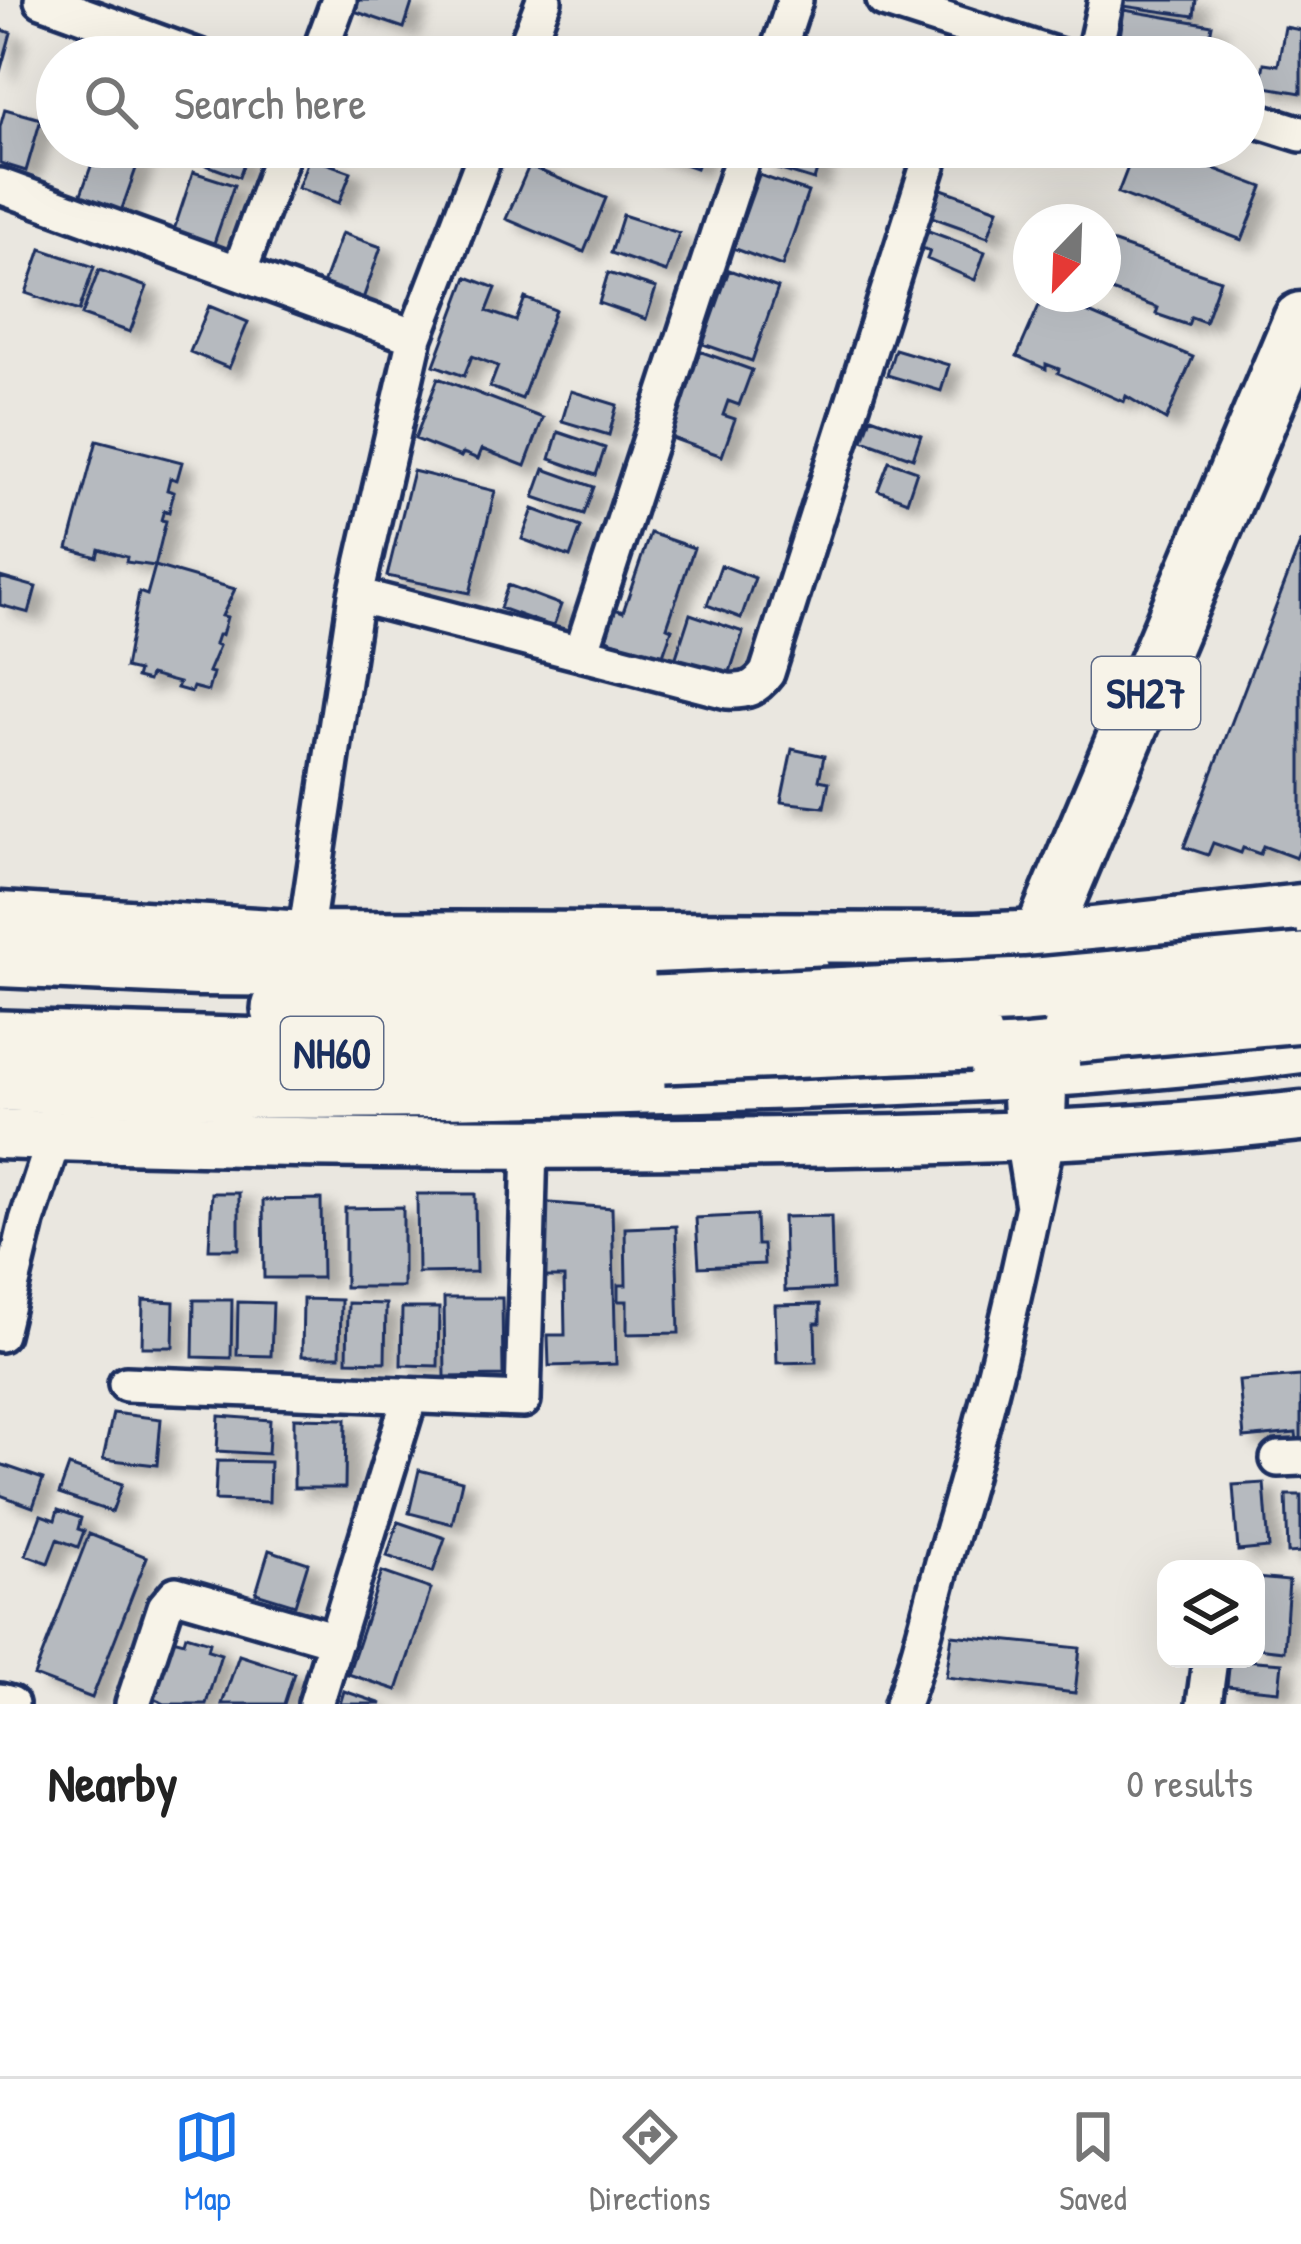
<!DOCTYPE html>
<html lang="en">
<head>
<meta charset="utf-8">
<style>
  :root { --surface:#fff; --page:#f2f2f2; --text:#222; --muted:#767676; --line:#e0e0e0; --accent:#1a73e8 }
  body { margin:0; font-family:"Patrick Hand",sans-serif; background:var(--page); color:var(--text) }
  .controls { position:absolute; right:36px; bottom:36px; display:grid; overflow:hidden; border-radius:24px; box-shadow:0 12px 48px #0002 }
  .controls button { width:108px; height:108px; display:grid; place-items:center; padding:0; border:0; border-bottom:3px solid var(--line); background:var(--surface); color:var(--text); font:60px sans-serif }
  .compass { position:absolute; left:1013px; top:204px; width:108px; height:108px; border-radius:50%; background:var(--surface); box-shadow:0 12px 48px #0002; rotate:203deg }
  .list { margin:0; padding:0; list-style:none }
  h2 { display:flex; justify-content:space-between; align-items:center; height:156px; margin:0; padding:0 48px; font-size:51px }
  h2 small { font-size:39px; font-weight:400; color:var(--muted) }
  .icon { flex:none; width:66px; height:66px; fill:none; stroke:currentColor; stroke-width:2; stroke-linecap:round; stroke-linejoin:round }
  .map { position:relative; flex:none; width:1301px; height:1704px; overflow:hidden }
  .search { position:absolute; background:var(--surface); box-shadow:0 12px 48px #0002; left:36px; right:36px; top:36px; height:132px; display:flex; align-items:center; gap:30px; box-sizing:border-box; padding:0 42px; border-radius:66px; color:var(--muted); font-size:45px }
  .sheet { height:372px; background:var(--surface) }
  nav { display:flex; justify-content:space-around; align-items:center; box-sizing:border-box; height:168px; border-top:3px solid var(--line); background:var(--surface); font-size:33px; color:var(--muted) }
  nav a { display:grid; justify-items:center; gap:6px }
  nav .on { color:var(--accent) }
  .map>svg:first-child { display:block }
  .building { fill:#b6babf; stroke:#1b2f5e; stroke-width:3; filter:url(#shadow) }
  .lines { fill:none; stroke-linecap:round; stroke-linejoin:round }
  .street-casing { stroke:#1b2f5e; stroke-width:42 }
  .secondary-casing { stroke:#1b2f5e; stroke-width:57 }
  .primary-casing { stroke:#1b2f5e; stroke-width:63 }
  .highway-casing { stroke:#1b2f5e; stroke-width:72 }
  .street { stroke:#f7f3e8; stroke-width:33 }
  .secondary { stroke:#f7f3e8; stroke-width:48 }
  .primary { stroke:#f7f3e8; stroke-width:54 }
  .highway { stroke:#f7f3e8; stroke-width:63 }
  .highway-bridge-casing { stroke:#1b2f5e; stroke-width:72; stroke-linecap:butt }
  .highway-bridge { stroke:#f7f3e8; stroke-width:63 }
  .labels { text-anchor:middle; stroke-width:9; stroke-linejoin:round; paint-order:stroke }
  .shield { fill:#f7f3e8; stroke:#5d6a87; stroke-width:3 }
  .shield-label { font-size:42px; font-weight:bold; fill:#1b2f5e }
</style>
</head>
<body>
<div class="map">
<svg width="1301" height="1704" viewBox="0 0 1301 1704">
  <defs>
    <filter id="shadow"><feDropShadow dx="13" dy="8" stdDeviation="6" flood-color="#0004"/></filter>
  </defs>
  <rect width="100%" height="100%" fill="#eae7e0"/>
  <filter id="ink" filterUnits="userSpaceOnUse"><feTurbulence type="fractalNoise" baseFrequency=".00833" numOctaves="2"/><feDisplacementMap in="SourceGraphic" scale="24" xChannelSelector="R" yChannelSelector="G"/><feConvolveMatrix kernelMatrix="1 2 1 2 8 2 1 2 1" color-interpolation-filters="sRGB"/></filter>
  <g filter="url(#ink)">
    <!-- building -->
    <path class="building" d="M357 0H413L404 28 354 11Z
      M1124 0H1196L1194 16 1123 6Z
      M1124 10 1212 25 1206 57H1117Z
      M1285 27 1301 30V93L1260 86 1264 63 1278 65Z
      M0 29 11 33 0 72Z
      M813 40 837 49 835 54 845 57H797L802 42 811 45Z
      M5 109 41 119 26 171 0 163V127Z
      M98 147 139 160 118 220 77 205Z
      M204 147H243L238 160 244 163 239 177 198 162Z
      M646 147H704L696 168 645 150Z
      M771 147 823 150 814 180 765 165Z
      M1135 149 1183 167 1186 158 1263 187 1242 240 1118 193Z
      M309 157 351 172 339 203 298 188Z
      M529 166 606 198 584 252 506 219Z
      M193 172 234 185 213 246 173 233Z
      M759 175 808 192 782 266 733 248Z
      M939 188 998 209 988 237 929 216Z
      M623 215 679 233 666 272 611 253Z
      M926 230 985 252 975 280 927 259 930 251 919 247Z
      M342 233 381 247 363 299 323 284Z
      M1103 239 1220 280 1205 322 1191 317 1188 325 1156 314 1158 308 1103 288Z
      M41 249 94 267 79 311 26 293Z
      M99 270 147 287 130 332 82 315Z
      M729 270 778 288 752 361 703 344Z
      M608 273 656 288 646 319 599 303Z
      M467 277 496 288 487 311 516 321 525 298 555 310 522 399 490 387 498 366 472 356 464 376 434 365Z
      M1044 294 1193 357 1166 420 1126 396 1124 402 1058 373 1059 369 1046 364V369L1017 356Z
      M209 306 248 322 229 368 190 352Z
      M895 349 949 365 941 391 887 375Z
      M699 351 752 370 739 405 728 401 723 415 735 419 722 456 669 437Z
      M438 378 543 418 525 466 482 449 478 459 463 453 461 457 415 439Z
      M571 391 617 405 609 435 562 421Z
      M871 417 921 435 913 458 863 440Z
      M558 432 605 448 596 475 550 459Z
      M97 440 182 462 177 480 170 478 167 490 174 492 169 512 164 510 161 520 166 521 155 566 126 562 127 557 99 549 97 557 68 549Z
      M889 461 917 471 907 501 878 490Z
      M544 469 594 487 584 514 534 497Z
      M413 471 495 491 470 593 387 576Z
      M533 509 581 527 570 557 522 539Z
      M650 533 694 548 667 627 672 629 662 658 606 639 615 609 623 612Z
      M1301 541V847L1296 858 1263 846 1260 854 1243 848 1241 853 1213 843 1208 855 1184 847Z
      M721 565 755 578 741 618 707 605Z
      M155 566 235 589 222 616 227 617 222 635H218L215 644 219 646 208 672 213 673 208 691 193 687 191 692 177 688 179 683 150 675 148 681 136 678 138 671 125 668 139 592 147 595Z
      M0 577 36 587 29 613 0 605Z
      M508 585 561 605 553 627 500 608Z
      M690 614 743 632 727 681 674 663Z
      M792 749 824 756 819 780 829 782 824 807 781 802Z
      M212 1193H239V1249H209Z
      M417 1194H475L476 1272 418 1273Z
      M321 1199 322 1278H264L263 1200Z
      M525 1201 612 1208 616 1364 549 1366 548 1335H565L564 1277H542Z
      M403 1207V1287H345V1208Z
      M756 1215 757 1245H763L764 1264 699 1267 696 1218Z
      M831 1216 833 1289 785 1291 783 1217Z
      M676 1226 679 1333 627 1334V1301H618V1285H626L625 1228Z
      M444 1298H502L503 1376 445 1377Z
      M303 1299 341 1300 340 1356H302Z
      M143 1300 174 1302 173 1347H142Z
      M194 1300H232L231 1358 193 1357Z
      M238 1302 273 1303 271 1356 237 1355Z
      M348 1303 386 1304 385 1362 347 1361Z
      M820 1304V1323H815L816 1362 777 1363 775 1305Z
      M402 1308H439L438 1366 401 1365Z
      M1301 1376V1441H1297L1296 1433 1244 1438 1239 1381Z
      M113 1413 161 1419 157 1465 103 1459Z
      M219 1416 270 1420 268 1454 217 1451Z
      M294 1418 346 1419 345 1488H294Z
      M217 1461 270 1462 269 1502 215 1500Z
      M0 1464 43 1479 33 1507 0 1495Z
      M69 1466 122 1484 112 1512 59 1494Z
      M419 1470 462 1481 452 1524 409 1513Z
      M1264 1483 1269 1548 1238 1551 1233 1485Z
      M1286 1495H1301V1552L1288 1553Z
      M58 1510 81 1518 78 1529 84 1531 78 1547 57 1539 48 1563 26 1555 41 1515 55 1520Z
      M398 1522 445 1538 433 1572 387 1556Z
      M89 1534 147 1557 92 1698 34 1676Z
      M269 1550 308 1563 295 1605 256 1593Z
      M382 1572 431 1589 397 1690 348 1674Z
      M1256 1578 1289 1581 1284 1651 1256 1648Z
      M186 1635 210 1642 208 1650 221 1654 206 1704H165L151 1697 169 1638 184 1642Z
      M952 1635 1080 1648 1075 1693 946 1677Z
      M239 1655 294 1673 284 1704H222Z
      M1230 1659 1282 1663 1279 1691 1227 1686Z
      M344 1691 382 1704H340Z"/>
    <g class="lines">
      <!-- street casing -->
      <g class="street-casing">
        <path id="street" d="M42 0 199 57
          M884 0 1061 57
          M318 57 339 0
          M522 57 544 0
          M776 57 795 0
          M1093 57 1106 0
          M1244 116 1301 134
          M0 186 415 337
          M239 273 285 147
          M356 595 727 691C746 692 755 689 767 673L934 147
          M581 653 746 147
          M305 936 356 595 415 337 488 147
          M1018 1073 1022 1138 1033 1206 1048 1136 1050 1072
          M0 1334 27 1221 55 1136
          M126 1384 523 1400 530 1144
          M1278 1459 1301 1458
          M0 1701 11 1704
          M133 1704 165 1607 176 1594 336 1640
          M316 1704 410 1396
          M902 1704C922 1652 932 1598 948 1545 982 1433 1009 1320 1033 1206
          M1204 1704 1209 1667"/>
      </g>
      <!-- secondary casing -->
      <g class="secondary-casing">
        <path id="secondary" d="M0 917 305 936 976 938 1083 933 1301 909
          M0 1134C233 1143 468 1145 701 1143 902 1141 1101 1138 1301 1116"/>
      </g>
      <!-- primary casing -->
      <g class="primary-casing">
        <path id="primary" d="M0 959 199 968 801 973
          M1018 1073 1042 935 1301 320
          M0 1083C234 1095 467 1091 701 1084 902 1078 1101 1071 1301 1045"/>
      </g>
      <!-- highway casing -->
      <g class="highway-casing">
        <path id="highway" d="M284 1009 656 1008
          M0 1043 374 1054 663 1051"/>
      </g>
      <!-- street -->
      <use href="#street" class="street"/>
      <!-- secondary -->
      <use href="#secondary" class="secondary"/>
      <!-- primary -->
      <use href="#primary" class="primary"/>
      <!-- highway -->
      <use href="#highway" class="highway"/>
      <!-- highway-bridge casing -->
      <g class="highway-bridge-casing">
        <path id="highway-bridge" d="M656 1008 1025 991 1301 966
          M1076 1030 1301 1010
          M663 1051 970 1038"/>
      </g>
      <!-- highway-bridge -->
      <use href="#highway-bridge" class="highway-bridge"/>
    </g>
  </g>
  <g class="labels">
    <!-- shield labels -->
    <g class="shield">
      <rect x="1092" y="657" width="108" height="72" rx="9"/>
      <rect x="281" y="1017" width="102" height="72" rx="9"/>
    </g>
    <g class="shield-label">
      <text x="1146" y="708">SH27</text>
      <text x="332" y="1068">NH60</text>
    </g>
  </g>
</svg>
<div class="controls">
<button><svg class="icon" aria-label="layers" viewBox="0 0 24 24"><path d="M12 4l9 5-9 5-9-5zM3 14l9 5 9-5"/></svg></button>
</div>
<svg class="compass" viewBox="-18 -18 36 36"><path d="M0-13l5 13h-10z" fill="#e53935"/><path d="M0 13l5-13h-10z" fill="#767676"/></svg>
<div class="search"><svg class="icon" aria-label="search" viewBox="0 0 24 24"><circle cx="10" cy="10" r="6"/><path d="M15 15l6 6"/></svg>Search here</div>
</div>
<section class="sheet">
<h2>Nearby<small>0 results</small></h2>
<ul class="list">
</ul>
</section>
<nav>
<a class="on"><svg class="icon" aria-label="map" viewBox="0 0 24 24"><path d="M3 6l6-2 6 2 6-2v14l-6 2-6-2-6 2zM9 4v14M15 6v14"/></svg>Map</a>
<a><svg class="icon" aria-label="directions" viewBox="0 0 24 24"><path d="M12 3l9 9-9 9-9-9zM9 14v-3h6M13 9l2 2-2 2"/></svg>Directions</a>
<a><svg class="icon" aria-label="saved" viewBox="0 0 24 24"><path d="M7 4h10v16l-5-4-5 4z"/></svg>Saved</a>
</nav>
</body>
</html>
